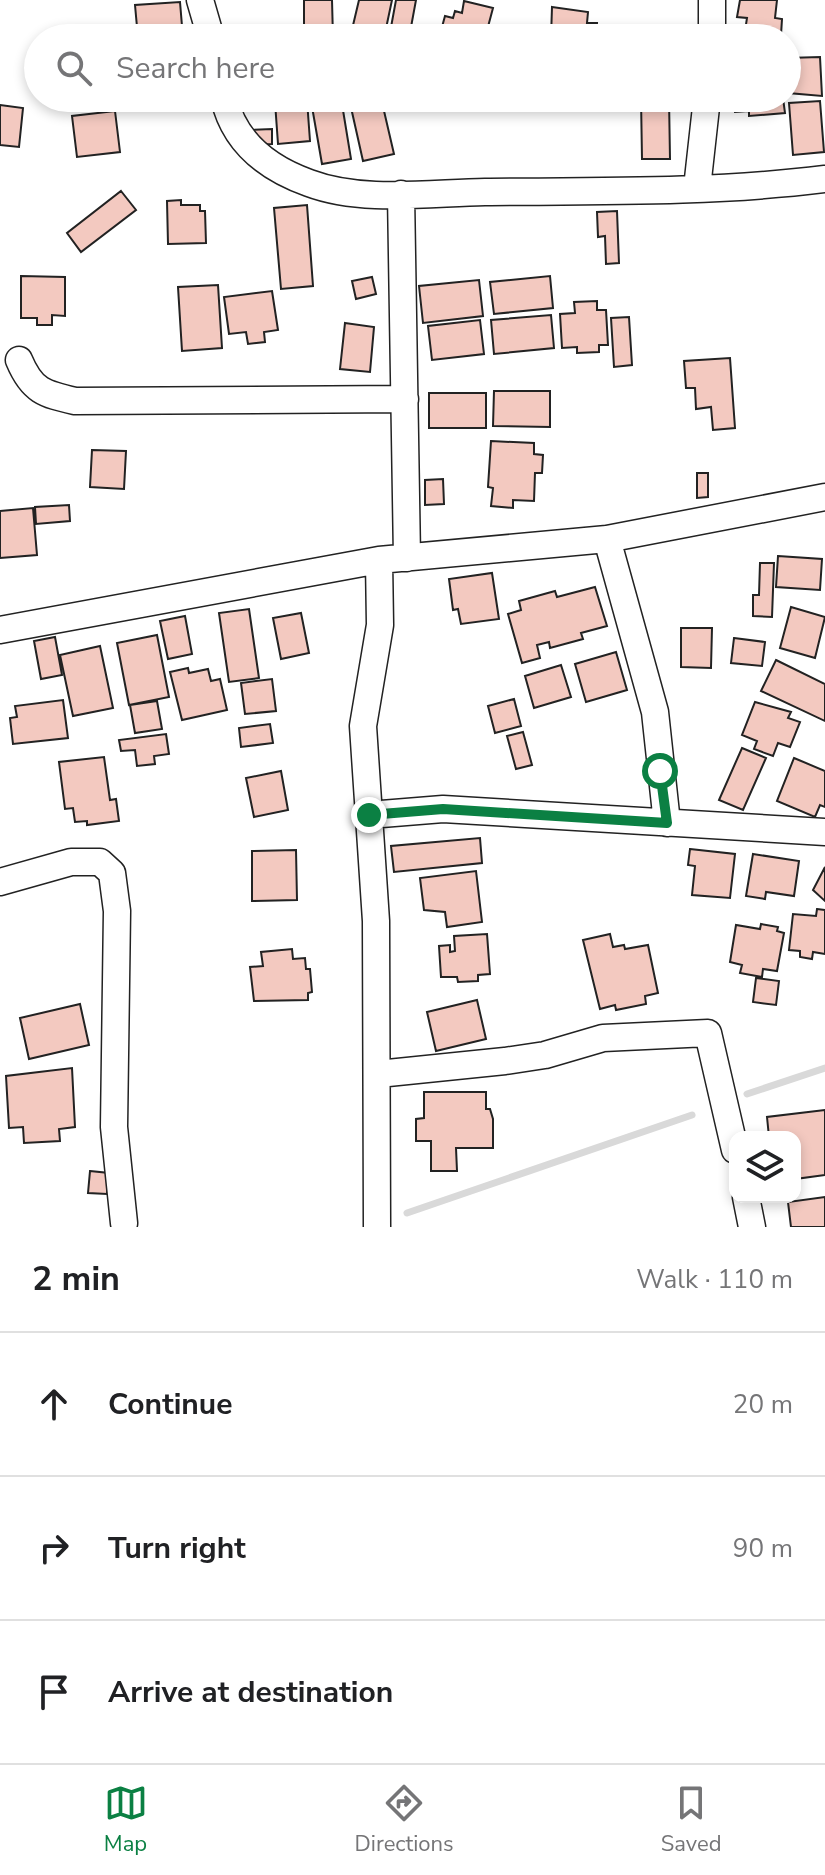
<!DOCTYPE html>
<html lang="en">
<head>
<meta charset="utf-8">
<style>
  :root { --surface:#fff; --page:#f2f2f2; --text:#202124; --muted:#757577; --line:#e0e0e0; --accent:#0b8043 }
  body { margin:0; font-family:"Nunito Sans",sans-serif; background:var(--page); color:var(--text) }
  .controls { position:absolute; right:24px; bottom:24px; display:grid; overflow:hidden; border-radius:16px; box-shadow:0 4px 12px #0003 }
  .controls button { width:72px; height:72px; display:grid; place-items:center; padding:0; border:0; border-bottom:2px solid var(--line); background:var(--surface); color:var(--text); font:40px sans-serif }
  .stop { position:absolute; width:24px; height:24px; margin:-18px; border:6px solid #0b8043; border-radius:50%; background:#fff }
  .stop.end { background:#0b8043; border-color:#fff; box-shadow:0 2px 8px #0008 }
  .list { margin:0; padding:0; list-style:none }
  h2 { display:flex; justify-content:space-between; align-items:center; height:104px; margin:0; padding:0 32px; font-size:34px }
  h2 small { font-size:26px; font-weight:400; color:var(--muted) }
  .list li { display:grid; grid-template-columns:52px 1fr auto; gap:24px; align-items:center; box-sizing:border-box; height:144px; padding:0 32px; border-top:2px solid var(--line) }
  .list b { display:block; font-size:30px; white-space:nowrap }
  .list em { font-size:26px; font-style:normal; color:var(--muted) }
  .icon { flex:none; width:44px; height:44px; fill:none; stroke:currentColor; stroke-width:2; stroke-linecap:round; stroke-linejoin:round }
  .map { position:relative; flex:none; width:825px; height:1227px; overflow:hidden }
  .search { position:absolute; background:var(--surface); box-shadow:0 4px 12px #0003; left:24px; right:24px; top:24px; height:88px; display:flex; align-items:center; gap:20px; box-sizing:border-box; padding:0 28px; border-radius:44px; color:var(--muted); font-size:30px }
  .sheet { height:536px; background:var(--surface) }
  nav { display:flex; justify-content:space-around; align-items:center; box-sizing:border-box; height:112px; border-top:2px solid var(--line); background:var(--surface); font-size:22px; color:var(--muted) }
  nav a { display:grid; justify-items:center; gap:4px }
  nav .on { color:var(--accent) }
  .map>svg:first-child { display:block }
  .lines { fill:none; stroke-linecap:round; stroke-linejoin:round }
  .stream { stroke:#d9d9d9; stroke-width:7 }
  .building { fill:#f3c9c0; stroke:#222; stroke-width:2 }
  .minor-casing { stroke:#222; stroke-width:29 }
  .minor { stroke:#fff; stroke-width:26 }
  .route { stroke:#0b8043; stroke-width:10 }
</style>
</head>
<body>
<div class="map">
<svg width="825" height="1227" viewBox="0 0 825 1227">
  <rect width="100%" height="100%" fill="#fff"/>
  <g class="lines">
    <!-- stream -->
    <path class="stream" d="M747 1094 825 1068
      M407 1213 692 1115"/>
  </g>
  <!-- building -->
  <path class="building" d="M304 0H332L333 38H304Z
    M359 0H392L384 38H350Z
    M396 0H416L409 38H389Z
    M740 0H777L775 18 782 19 781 35 745 31 747 18 737 17Z
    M464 1 493 8 485 38H439L445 16 453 18 455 11 462 13Z
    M180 2 183 38H138L135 5Z
    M552 7 588 12 587 23H597L596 38H551Z
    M820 57 822 96 788 93 787 58Z
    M97 98H125V104L98 106Z
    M341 98 351 159 322 164 311 101Z
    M381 98 394 154 363 161 350 103Z
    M641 98H669L670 159H642Z
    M734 98H783L785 113 749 116V111L735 112Z
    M307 100 310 141 278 144 275 102Z
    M820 101 824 152 793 155 789 103Z
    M0 105 23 108 19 147 0 145Z
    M115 111 120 152 77 157 72 116Z
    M272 129V144L250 145 249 130Z
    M121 191 136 210 81 252 67 233Z
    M181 200V205H200V211H205L206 243 168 244 167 201Z
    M307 205 313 286 281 289 274 208Z
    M617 211 619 263 606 264 605 236 598 237 597 212Z
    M21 276 65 277V316L52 315V325H37V318H21Z
    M550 276 553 308 494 314 490 282Z
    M372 277 376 294 356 299 352 281Z
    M479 280 483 316 423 323 419 286Z
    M218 285 222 348 182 351 178 287Z
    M272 291 278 330 264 332 265 342 248 344 246 332 229 334 224 297Z
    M597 301V310H606L608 345H599V352L577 353V347L562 348 560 314 575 313 574 302Z
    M551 315 554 348 494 354 491 320Z
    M629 317 632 365 614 367 611 318Z
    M480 320 484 354 432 360 428 326Z
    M345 323 374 327 370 372 340 369Z
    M730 358 735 428 713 430 711 407 696 409 695 388H686L684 361Z
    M494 391H550V427L493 426Z
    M429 393H486V428H429Z
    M491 441 534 443V454L543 455 542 473H535L534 501 513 500V508L491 506 493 488 488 487Z
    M92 450 126 451 124 489 90 487Z
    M697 473H708V497L697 498Z
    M443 479 444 504 425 505V480Z
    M69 505 70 521 36 524 35 507Z
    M33 508 37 555 0 558V511Z
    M778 556 822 559 820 590 776 587Z
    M760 563H774L772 617 753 616V595H759Z
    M492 573 499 619 461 624 458 609 453 610 449 579Z
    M595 587 607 626 581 633 583 639 550 648 549 642 537 645 540 658 522 663 508 614 521 610 519 601 555 591 557 597Z
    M791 607 825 617 815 658 780 648Z
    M249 609 259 678 229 682 219 613Z
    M301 613 309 653 281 659 273 618Z
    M185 616 192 654 168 659 160 621Z
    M681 628H712L711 668 681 667Z
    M157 635 169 697 129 705 117 643Z
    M55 637 62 675 41 679 34 641Z
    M734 638 765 642 762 666 731 663Z
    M100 646 113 708 73 716 60 655Z
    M616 652 627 690 586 702 575 664Z
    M776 660 825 684V721L761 691Z
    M561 665 571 697 534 708 525 676Z
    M188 668 189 673 208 669 211 681 220 679 227 710 182 720 170 672Z
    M272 679 276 711 245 714 241 683Z
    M514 699 521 726 495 733 488 706Z
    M63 700 68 738 13 744 10 718 17 717 15 706Z
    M157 701 162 729 135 733 130 705Z
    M755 702 791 712 788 718 800 722 790 747 778 743 773 756 754 749 757 741 742 735Z
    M270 724 273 743 241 747 239 728Z
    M523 732 532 765 516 769 507 736Z
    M166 734 169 754 154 756 155 764 137 766 135 750 121 751 119 740Z
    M742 748 766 758 743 810 719 800Z
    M104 757 110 800 116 799 119 821 87 825V821L75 822 73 808 65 809 59 762Z
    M794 758 825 771V807L820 805 815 817 777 801Z
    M281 771 288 810 254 817 246 778Z
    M480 838 482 863 394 872 391 846Z
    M690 849 735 854 730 898 692 895 695 866 688 865Z
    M296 850 297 900 252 901V851Z
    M753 854 799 861 794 896 766 892 765 899 746 896Z
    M825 867V901L813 890Z
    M476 871 482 922 447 927 445 912 424 910 420 878Z
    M817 909 825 910V954L813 952 812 959 800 957V951L789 950 793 914 816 916Z
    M761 924 778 927 777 931 784 933 777 971 763 969 762 977 740 973 742 965 730 962 736 925 760 929Z
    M487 934 490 974 478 975V981L458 982 457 977H441L439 946 450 945V952L455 951 454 936Z
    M610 934 613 947 624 945 625 949 648 945 658 993 645 996 646 1004 616 1010 615 1005 600 1009 583 940Z
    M292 949 293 959 305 958 306 969H310L312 992 308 993V1000L254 1001 250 967 263 966 261 952Z
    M756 978 779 981 776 1005 753 1002Z
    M477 1000 486 1039 436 1051 427 1012Z
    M80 1004 89 1045 29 1059 20 1018Z
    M72 1068 75 1127 59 1129 60 1141 24 1143 23 1127 9 1128 6 1076Z
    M424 1092H486V1109H490L493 1119V1148H456L457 1171H431V1141H416V1119L424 1118Z
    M825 1110V1175L795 1179V1137H769L767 1117Z
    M90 1171 109 1173 107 1194 88 1193Z
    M825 1197V1227H791L788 1202Z"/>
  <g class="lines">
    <!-- minor casing -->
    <g class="minor-casing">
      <path id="minor" d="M200 0 211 38
        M712 0V38
        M224 98C234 142 267 168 309 183 362 203 429 193 485 192 598 191 713 193 825 179
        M697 188 707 98
        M401 194 407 558
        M19 360C32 391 44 394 75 401L405 399
        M607 539 655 712 667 823
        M0 630 379 560 607 539 825 497
        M369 815 443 809 825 832
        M0 882 71 862H100L112 873 117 911 114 1127 124 1223
        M378 1074 505 1061 545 1055 603 1038 708 1033 735 1150
        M746 1197 752 1227
        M377 1227 376 921 363 726 380 625 379 560"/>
    </g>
    <!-- minor -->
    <use href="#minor" class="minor"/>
  </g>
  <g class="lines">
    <!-- route -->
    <path class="route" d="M369 815 443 809 667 823 660 771"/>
  </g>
</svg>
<div class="controls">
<button><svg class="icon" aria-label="layers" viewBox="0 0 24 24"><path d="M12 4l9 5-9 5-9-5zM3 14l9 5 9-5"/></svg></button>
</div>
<div class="stop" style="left:660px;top:771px"></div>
<div class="stop end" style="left:369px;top:815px"></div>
<div class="search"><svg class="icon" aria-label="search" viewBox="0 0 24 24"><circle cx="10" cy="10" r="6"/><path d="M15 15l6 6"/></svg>Search here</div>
</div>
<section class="sheet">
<h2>2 min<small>Walk · 110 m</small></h2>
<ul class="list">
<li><svg class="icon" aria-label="ahead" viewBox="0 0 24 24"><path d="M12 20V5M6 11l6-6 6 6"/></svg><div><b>Continue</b></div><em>20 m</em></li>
<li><svg class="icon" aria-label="right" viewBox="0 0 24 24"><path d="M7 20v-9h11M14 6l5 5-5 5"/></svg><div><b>Turn right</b></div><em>90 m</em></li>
<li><svg class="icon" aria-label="arrive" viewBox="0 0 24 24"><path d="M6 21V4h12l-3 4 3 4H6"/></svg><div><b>Arrive at destination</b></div></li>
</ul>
</section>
<nav>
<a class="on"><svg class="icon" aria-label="map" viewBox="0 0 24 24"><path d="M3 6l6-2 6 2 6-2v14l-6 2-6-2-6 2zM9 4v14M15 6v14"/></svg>Map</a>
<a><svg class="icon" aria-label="directions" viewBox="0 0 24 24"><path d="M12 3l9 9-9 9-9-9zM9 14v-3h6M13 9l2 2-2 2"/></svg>Directions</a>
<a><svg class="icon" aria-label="saved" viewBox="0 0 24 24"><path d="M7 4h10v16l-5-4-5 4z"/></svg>Saved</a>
</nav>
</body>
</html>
